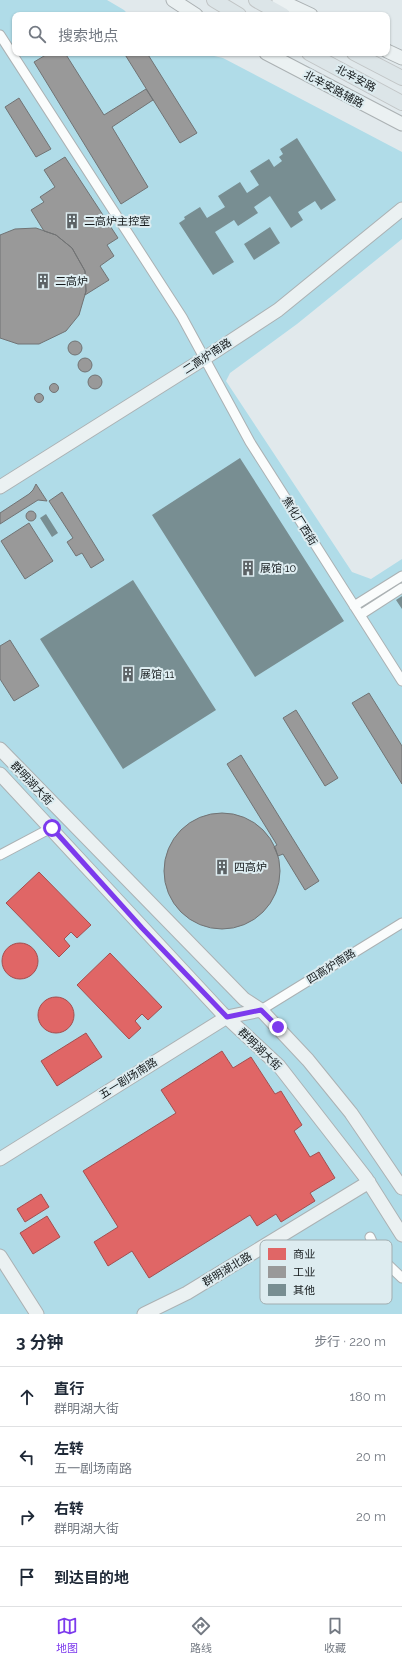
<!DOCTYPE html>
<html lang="zh">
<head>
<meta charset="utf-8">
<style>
  :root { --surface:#fff; --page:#f6f6f7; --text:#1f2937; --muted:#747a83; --line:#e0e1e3; --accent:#7c3aed }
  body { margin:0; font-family:Raleway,"Noto Sans SC",sans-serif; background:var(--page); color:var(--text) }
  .stop { position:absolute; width:12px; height:12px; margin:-9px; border:3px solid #7c3aed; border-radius:50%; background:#fff }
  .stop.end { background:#7c3aed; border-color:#fff; box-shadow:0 1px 4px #0008 }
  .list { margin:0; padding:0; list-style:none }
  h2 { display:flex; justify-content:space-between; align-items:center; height:52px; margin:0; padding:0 16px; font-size:17px }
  h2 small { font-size:13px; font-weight:400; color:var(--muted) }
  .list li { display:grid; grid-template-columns:26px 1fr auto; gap:12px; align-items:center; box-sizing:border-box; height:60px; padding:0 16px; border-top:1px solid var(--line) }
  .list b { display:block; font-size:15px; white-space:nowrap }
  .list p { margin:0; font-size:13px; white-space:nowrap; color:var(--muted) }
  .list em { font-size:13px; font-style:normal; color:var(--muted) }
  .icon { flex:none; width:22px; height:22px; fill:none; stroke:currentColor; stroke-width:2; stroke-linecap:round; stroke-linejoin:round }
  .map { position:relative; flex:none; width:402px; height:1314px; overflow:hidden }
  .search { position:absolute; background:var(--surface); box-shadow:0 1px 3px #0004; left:12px; right:12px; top:12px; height:44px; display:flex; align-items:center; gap:10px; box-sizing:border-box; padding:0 14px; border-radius:8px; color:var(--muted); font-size:15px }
  .sheet { height:292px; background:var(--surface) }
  nav { display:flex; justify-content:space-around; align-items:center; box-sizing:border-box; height:56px; border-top:1px solid var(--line); background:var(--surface); font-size:11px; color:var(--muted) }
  nav a { display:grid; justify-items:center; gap:2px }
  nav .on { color:var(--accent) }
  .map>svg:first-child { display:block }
  .green { fill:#b0dce8 }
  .shops { fill:#e06666; stroke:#a34f50 }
  .industry { fill:#999; stroke:#717374 }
  .building { fill:#788e92 }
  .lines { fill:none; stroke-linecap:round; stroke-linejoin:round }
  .street-casing { stroke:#abb1b3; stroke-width:11 }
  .secondary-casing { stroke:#abb1b3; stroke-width:15 }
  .primary-casing { stroke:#c1c5c6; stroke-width:16 }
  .street { stroke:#fafcfc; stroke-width:9 }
  .secondary { stroke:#ebf1f2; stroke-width:13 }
  .primary { stroke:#dce5e8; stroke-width:14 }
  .route { stroke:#7c3aed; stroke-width:5 }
  .labels { text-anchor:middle; stroke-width:4; stroke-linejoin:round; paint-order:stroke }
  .street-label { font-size:11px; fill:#151a1c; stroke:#ddecf0 }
  .poi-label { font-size:11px; fill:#151a1c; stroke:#ddecf0; text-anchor:start }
  .key { fill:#ddecf0; stroke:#a1adb0; stroke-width:1 }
  .key-label { font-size:11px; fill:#151a1c }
</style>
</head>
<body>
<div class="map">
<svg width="402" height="1314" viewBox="0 0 402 1314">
  <rect width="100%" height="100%" fill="#e1e9ec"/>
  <!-- green -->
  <path class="green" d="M0 0H107L124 10 129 15H15V53H201L223 58 402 152V239L297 324 230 373 226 381 352 572 371 579 402 559V1314H0Z"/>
  <!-- shops -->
  <path class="shops" d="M39 872 91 925 77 938 71 932 64 939 70 946 59 957 6 903Z
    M2 961a18 18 0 1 1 36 0a18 18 0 1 1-36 0Z
    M110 953 162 1007 148 1020 142 1014 135 1021 141 1028 129 1039 77 985Z
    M38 1015a18 18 0 1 1 36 0a18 18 0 1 1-36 0Z
    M86 1033 102 1057 57 1086 41 1061Z
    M222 1051 233 1068 251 1057 275 1094 281 1091 302 1125 294 1131 310 1157 319 1152 335 1178 310 1193 315 1201 281 1222 276 1214 257 1226 250 1215 149 1278 132 1251 108 1266 94 1242 118 1227 83 1171 176 1113 161 1090Z
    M41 1194 49 1207 25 1222 17 1209Z
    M47 1216 60 1237 33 1254 20 1233Z"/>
  <!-- industry -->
  <path class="industry" d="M49 53H65L104 115 146 89 153 100 112 127 148 187 121 204 34 62Z
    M124 53H147L197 133 180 143Z
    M19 98 51 149 36 157 5 107Z
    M65 157 118 238 107 245 114 256 100 266 109 280 85 295 86 291 85 271 72 248 56 235 44 231 31 210 44 202 40 197 55 187 44 170Z
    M36 228 56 235 72 248 85 271 86 291 79 315 66 331 39 344H18L0 338V235L15 229Z
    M68 348a7 7 0 1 1 14 0a7 7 0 1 1-14 0Z
    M78 365a7 7 0 1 1 14 0a7 7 0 1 1-14 0Z
    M88 382a7 7 0 1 1 14 0a7 7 0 1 1-14 0Z
    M49.5 388a4.5 4.5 0 1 1 9 0a4.5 4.5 0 1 1-9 0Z
    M34.5 398a4.5 4.5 0 1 1 9 0a4.5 4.5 0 1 1-9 0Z
    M36 484 47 501 38 500 0 524V513L29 494 33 490Z
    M62 492 104 560 91 568 82 553 76 556 67 542 73 538 49 501Z
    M26 516a5 5 0 1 1 10 0a5 5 0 1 1-10 0Z
    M29 523 53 561 25 579 1 541Z
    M10 640 39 686 14 701 0 679V646Z
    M369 693 402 746V784L352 703Z
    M296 710 338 778 325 786 283 718Z
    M241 755 319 881 305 890 283 854 278 856 274 847 277 845 227 764Z
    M164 871a58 58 0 1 1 116 0a58 58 0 1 1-116 0Z"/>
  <!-- building -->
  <path class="building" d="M297 138 336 200 321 210 315 201 298 212 303 220 291 228 270 196 254 207 258 213 238 226 234 220 215 232 234 262 213 275 179 223 185 219 184 217 200 207 207 218 225 207 218 196 240 182 247 193 259 185 250 171 269 159 274 167 282 161 279 157 283 154 280 149Z
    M270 227 280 243 254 260 244 244Z
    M240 458 344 621 255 677 152 515Z
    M46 514 58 533 52 537 40 518Z
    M133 580 216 710 123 769 40 639Z
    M402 596V609L396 600Z"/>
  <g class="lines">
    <!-- street casing -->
    <g class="street-casing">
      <path id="street" d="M0 35 182 317 250 442 402 681
        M354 606 402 576
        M360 615 402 588
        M0 855 51 828
        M261 1010 402 923
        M370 1237 378 1255 402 1278"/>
    </g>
    <!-- secondary casing -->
    <g class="secondary-casing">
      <path id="secondary" d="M173 0 196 15
        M279 0 311 15
        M387 51 402 58
        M266 53 402 124
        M0 487 205 358 278 310 402 209
        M0 749 244 999 261 1010 308 1060 351 1113 402 1188
        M0 774 222 1013 279 1066 366 1178 402 1235
        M0 1159 227 1017 261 1010
        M0 1256 37 1314
        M144 1314 187 1293 369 1182"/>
    </g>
    <!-- primary casing -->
    <g class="primary-casing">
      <path id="primary" d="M214 0 239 15
        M256 0 283 15
        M309 53 402 103
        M354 53 402 78"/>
    </g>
    <!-- street -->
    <use href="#street" class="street"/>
    <!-- secondary -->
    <use href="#secondary" class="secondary"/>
    <!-- primary -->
    <use href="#primary" class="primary"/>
  </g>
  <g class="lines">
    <!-- route -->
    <path class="route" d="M52 828 142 928 227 1017 261 1010 278 1027"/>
  </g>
  <!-- icons -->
  <defs>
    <g id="building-bare" transform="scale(1.2)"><path d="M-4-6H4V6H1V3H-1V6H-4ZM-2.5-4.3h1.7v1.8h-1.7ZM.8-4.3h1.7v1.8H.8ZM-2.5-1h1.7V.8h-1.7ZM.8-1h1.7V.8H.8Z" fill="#5c6265" stroke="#ddecf0" stroke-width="2.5" paint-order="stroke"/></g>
  </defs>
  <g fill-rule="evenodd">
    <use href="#building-bare" x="72" y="221"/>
    <use href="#building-bare" x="43" y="281"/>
    <use href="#building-bare" x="248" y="568"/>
    <use href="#building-bare" x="128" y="674"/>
    <use href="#building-bare" x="222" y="867"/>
  </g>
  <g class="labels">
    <!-- street labels -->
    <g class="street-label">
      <text transform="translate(356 78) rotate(28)" y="4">北辛安路</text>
      <text transform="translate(334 89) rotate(28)" y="4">北辛安路辅路</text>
      <text transform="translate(207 356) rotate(-33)" y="4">二高炉南路</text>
      <text transform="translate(300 521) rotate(58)" y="4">焦化厂西街</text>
      <text transform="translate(32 783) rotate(46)" y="4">群明湖大街</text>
      <text transform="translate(331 966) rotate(-32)" y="4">四高炉南路</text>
      <text transform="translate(260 1049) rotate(44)" y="4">群明湖大街</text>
      <text transform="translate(128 1078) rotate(-32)" y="4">五一剧场南路</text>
      <text transform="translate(227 1269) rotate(-31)" y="4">群明湖北路</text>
    </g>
    <!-- poi labels -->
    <g class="poi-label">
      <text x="84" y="225">二高炉主控室</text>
      <text x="55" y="285">二高炉</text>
      <text x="260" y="572">展馆 10</text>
      <text x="140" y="678">展馆 11</text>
      <text x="234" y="871">四高炉</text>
    </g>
  </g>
  <!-- legend -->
  <rect x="260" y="1240" width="132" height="64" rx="6" class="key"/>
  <rect x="268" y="1248" width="18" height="12" fill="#e06666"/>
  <rect x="268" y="1266" width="18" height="12" fill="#999"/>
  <rect x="268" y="1284" width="18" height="12" fill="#788e92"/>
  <g class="key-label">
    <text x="293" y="1258">商业</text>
    <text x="293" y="1276">工业</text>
    <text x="293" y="1294">其他</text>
  </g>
</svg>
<div class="stop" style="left:52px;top:828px"></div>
<div class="stop end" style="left:278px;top:1027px"></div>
<div class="search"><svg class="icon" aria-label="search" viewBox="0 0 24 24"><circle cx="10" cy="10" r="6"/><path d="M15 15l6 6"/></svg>搜索地点</div>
</div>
<section class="sheet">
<h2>3 分钟<small>步行 · 220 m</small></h2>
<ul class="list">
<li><svg class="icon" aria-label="ahead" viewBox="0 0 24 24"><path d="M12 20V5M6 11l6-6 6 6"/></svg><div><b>直行</b><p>群明湖大街</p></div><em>180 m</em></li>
<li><svg class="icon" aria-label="left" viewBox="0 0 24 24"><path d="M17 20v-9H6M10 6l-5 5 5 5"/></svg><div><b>左转</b><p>五一剧场南路</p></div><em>20 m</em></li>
<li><svg class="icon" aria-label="right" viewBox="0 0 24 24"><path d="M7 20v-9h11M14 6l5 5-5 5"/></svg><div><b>右转</b><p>群明湖大街</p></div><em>20 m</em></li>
<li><svg class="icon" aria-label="arrive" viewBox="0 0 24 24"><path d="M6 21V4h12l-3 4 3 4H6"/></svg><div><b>到达目的地</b></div></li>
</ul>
</section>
<nav>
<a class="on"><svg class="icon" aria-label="map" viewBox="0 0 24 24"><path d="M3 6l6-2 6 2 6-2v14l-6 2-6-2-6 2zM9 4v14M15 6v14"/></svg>地图</a>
<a><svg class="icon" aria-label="directions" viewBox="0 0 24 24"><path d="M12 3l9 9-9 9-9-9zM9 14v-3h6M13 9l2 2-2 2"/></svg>路线</a>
<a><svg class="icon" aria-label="saved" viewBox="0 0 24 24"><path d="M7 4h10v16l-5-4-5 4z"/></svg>收藏</a>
</nav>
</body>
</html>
